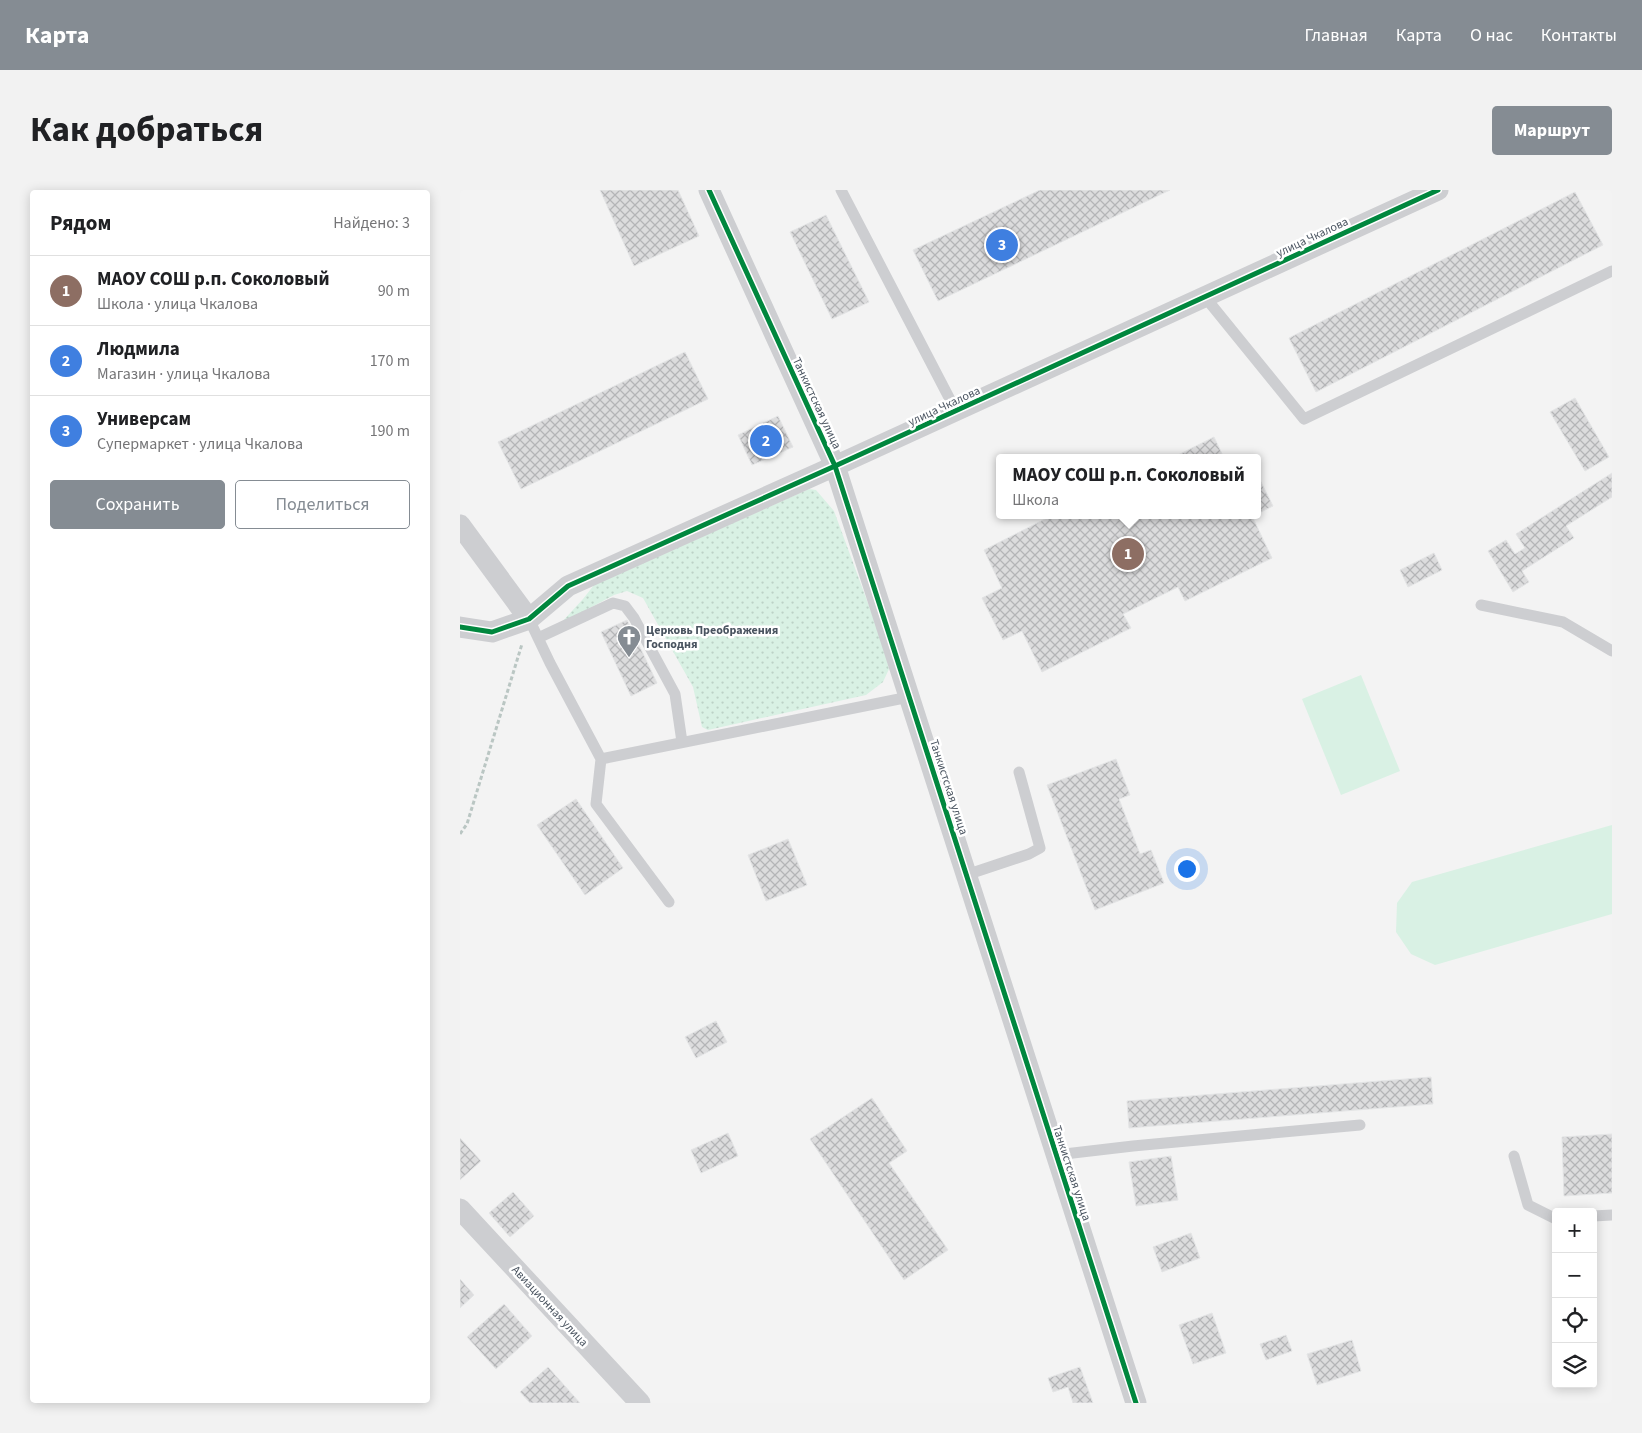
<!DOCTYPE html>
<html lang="ru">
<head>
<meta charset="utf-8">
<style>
  :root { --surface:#fff; --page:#f2f2f2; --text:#202124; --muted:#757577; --line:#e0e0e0; --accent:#858c93 }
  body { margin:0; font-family:"Source Sans 3",sans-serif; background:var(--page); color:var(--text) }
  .controls { position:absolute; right:15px; bottom:15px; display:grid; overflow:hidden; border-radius:5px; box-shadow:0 2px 12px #0003 }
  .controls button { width:45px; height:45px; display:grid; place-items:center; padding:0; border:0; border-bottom:1px solid var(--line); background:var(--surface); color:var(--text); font:25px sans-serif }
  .you { position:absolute; left:726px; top:678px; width:18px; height:18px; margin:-12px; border:4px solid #fff; border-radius:50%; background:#1a73e8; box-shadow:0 0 0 8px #1a73e833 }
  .badge { display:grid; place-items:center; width:32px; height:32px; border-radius:50%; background:var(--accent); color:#fff; font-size:16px; font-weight:700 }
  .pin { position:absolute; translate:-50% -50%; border:2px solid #fff; box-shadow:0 1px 5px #0006 }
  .popup { position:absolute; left:536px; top:264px; width:265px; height:65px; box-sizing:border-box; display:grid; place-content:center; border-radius:5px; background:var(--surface); filter:drop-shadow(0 1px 4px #0005); font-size:16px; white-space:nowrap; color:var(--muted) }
  .popup b { font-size:19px; color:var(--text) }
  .popup::after { content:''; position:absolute; left:50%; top:100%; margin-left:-10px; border:10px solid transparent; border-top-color:var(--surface) }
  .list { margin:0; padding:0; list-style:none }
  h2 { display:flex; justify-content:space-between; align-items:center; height:65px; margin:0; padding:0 20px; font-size:21px }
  h2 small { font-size:16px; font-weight:400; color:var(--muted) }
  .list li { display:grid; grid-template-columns:32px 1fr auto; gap:15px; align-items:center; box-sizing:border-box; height:70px; padding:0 20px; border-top:1px solid var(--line) }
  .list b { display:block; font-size:19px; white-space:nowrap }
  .list p { margin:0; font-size:16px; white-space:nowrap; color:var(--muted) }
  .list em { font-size:16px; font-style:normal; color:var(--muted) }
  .actions { display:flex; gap:10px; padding:15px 20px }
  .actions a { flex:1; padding:11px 0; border:1px solid var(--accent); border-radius:5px; text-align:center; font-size:18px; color:var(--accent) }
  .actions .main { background:var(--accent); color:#fff }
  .icon { flex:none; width:28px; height:28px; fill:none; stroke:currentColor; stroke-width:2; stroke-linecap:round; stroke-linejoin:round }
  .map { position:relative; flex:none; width:1152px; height:1213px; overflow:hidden; border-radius:5px }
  header { display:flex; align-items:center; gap:30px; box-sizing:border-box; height:70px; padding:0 25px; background:var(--accent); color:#fff }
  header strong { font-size:24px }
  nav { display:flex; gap:28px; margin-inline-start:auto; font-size:18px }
  .intro { display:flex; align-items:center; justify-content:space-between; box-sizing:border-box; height:120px; padding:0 30px }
  h1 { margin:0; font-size:35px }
  .button { padding:12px 22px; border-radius:5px; background:var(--accent); color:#fff; font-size:18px; font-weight:700 }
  main { display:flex; gap:30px; padding:0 30px }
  aside { flex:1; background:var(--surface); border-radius:5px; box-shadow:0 2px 12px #0003 }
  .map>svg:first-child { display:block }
  .park { fill:url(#park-dots) }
  .pitch { fill:#d9f1e4 }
  .building { fill:url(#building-cross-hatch); stroke:#e4e5e6 }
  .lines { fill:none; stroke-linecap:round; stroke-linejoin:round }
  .path { stroke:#bac6c3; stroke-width:3; stroke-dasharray:4 2.5; stroke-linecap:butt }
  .lane { stroke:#cdced1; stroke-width:11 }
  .street { stroke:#cdced1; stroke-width:21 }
  .cycleway-casing { stroke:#fff; stroke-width:8 }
  .cycleway { stroke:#00873e; stroke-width:5 }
  .labels { text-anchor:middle; stroke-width:5; stroke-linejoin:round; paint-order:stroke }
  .street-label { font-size:12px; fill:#4a5460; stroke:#fff }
  .poi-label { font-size:12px; font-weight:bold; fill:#4a5460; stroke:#fff; text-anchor:start }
</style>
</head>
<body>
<header>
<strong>Карта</strong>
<nav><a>Главная</a><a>Карта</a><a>О нас</a><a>Контакты</a></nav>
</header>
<div class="intro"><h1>Как добраться</h1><a class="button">Маршрут</a></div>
<main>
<aside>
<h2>Рядом<small>Найдено: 3</small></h2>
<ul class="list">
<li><span class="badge" style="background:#8d6e63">1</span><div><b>МАОУ СОШ р.п. Соколовый</b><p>Школа · улица Чкалова</p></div><em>90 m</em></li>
<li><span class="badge" style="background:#3f7fe0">2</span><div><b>Людмила</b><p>Магазин · улица Чкалова</p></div><em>170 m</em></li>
<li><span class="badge" style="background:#3f7fe0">3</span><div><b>Универсам</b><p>Супермаркет · улица Чкалова</p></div><em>190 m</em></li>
</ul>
<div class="actions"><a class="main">Сохранить</a><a>Поделиться</a></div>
</aside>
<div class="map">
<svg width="1152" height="1213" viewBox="0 0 1152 1213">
  <defs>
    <pattern id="park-dots" width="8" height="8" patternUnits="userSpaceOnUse" patternTransform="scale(1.25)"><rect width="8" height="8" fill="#d9f1e4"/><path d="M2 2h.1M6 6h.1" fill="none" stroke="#bcd1c6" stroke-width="1.8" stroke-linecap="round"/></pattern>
    <pattern id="building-cross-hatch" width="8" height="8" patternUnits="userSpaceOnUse" patternTransform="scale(1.25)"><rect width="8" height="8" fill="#dcdcdd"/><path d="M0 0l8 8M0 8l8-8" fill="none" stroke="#b4b5b7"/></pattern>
  </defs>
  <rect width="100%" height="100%" fill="#f3f3f3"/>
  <!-- park -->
  <path class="park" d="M349 299 356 300 374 321 423 454 429 479 423 492 406 505 248 540 242 537 233 497 183 408 167 401 154 405 100 434 123 409 134 395Z"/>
  <!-- pitch -->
  <path class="pitch" d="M901 485 940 581 881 605 842 509Z
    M1152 635V724L975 775 951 764 936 742 937 713 952 692Z"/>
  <!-- building -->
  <path class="building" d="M140 0H218L239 46 174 76Z
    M580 0H710L478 111 453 60Z
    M1115 2 1143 55 856 202 829 148Z
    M366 25 409 112 372 129 330 42Z
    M225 162 248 209 61 299 38 252Z
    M1115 208 1149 267 1125 281 1090 222Z
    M318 226 333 257 292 275 278 245Z
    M754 247 764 268H712Z
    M1152 283V307L1106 336 1114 348 1062 381 1069 392 1053 402 1028 361 1046 350 1055 364 1065 358 1056 344Z
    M797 284 813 316 797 324Z
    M593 325H618L620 329 627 325H794L792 326 812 368 725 411 718 397 663 424 671 438 582 482 562 441 543 450 522 408 542 398 524 360Z
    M974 363 982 380 948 397 940 380Z
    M167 430 197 493 171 506 141 442Z
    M656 569 670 605 659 609 680 664 691 660 704 693 635 720 587 595Z
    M116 609 163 678 125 705 77 635Z
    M328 649 347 695 306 711 288 665Z
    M256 831 267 852 236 868 225 847Z
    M971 887 973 914 669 938 667 911Z
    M412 908 447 961 429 973 488 1060 444 1090 350 949Z
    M268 943 278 966 241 983 231 960Z
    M1152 944V1003L1104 1006 1102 947Z
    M0 948 21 971 0 990Z
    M711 966 718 1010 676 1016 669 972Z
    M53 1002 74 1026 50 1047 29 1023Z
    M731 1043 740 1068 702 1082 693 1057Z
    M0 1089 14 1105 0 1118Z
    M44 1114 72 1146 36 1179 7 1147Z
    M752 1123 766 1163 733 1174 719 1135Z
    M826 1145 832 1161 806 1170 800 1154Z
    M892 1150 901 1181 857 1195 847 1164Z
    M88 1177 120 1213H70L60 1202Z
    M620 1177 633 1213H613L608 1197 593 1202 588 1188Z"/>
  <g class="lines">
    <!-- path -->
    <path class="path" d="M0 644 7 634 62 454"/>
    <!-- lane -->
    <path class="lane" d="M381 0 496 221
      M745 107 844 229 1152 81
      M1021 415 1103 432 1152 461
      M69 429 90 473 141 569 449 507
      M78 448 153 413 165 416 174 428 215 504 222 552
      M141 569 136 614 209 712
      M506 685 569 664 580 658 559 582
      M596 965 673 956 900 935
      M1054 966 1068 1015 1096 1029
      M1133 1026 1152 1025"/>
    <!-- street -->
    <path class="street" d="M249 0 375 276 676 1213
      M0 335 69 429
      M0 437 32 442 69 429 108 396 375 276 978 0
      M0 1019 180 1213"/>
    <!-- cycleway casing -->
    <g class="cycleway-casing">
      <path id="cycleway" d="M249 0 375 276 676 1213
        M0 437 32 442 69 429 108 396 375 276 978 0"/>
    </g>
    <!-- cycleway -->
    <use href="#cycleway" class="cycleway"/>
  </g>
  <!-- icons -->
  <defs>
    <g id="church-pin" transform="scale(1.25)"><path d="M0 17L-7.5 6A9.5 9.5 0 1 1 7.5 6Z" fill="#858c93" stroke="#fff"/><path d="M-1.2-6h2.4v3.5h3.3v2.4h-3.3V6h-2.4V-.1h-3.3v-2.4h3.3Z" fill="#fff"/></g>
  </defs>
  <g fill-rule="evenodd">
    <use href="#church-pin" x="169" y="447"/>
  </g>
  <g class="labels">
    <!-- street labels -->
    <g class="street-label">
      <text transform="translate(852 47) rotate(-25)" y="4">улица Чкалова</text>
      <text transform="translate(357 213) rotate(65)" y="4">Танкистская улица</text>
      <text transform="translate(484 216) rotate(-25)" y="4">улица Чкалова</text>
      <text transform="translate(489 597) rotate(72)" y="4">Танкистская улица</text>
      <text transform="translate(612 983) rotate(72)" y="4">Танкистская улица</text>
      <text transform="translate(90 1116) rotate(47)" y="4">Авиационная улица</text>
    </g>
    <!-- poi labels -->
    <g class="poi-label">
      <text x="186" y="444">Церковь Преображения<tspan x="186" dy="14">Господня</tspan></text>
    </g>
  </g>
</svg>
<div class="controls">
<button>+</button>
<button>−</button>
<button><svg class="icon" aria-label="locate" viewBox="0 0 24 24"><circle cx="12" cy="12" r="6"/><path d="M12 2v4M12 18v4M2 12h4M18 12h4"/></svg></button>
<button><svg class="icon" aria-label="layers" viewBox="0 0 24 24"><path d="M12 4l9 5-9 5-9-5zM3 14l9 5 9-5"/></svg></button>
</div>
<div class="you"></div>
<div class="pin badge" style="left:668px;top:364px;background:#8d6e63">1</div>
<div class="popup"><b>МАОУ СОШ р.п. Соколовый</b>Школа</div>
<div class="pin badge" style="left:306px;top:251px;background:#3f7fe0">2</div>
<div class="pin badge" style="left:542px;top:55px;background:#3f7fe0">3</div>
</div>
</main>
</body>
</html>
